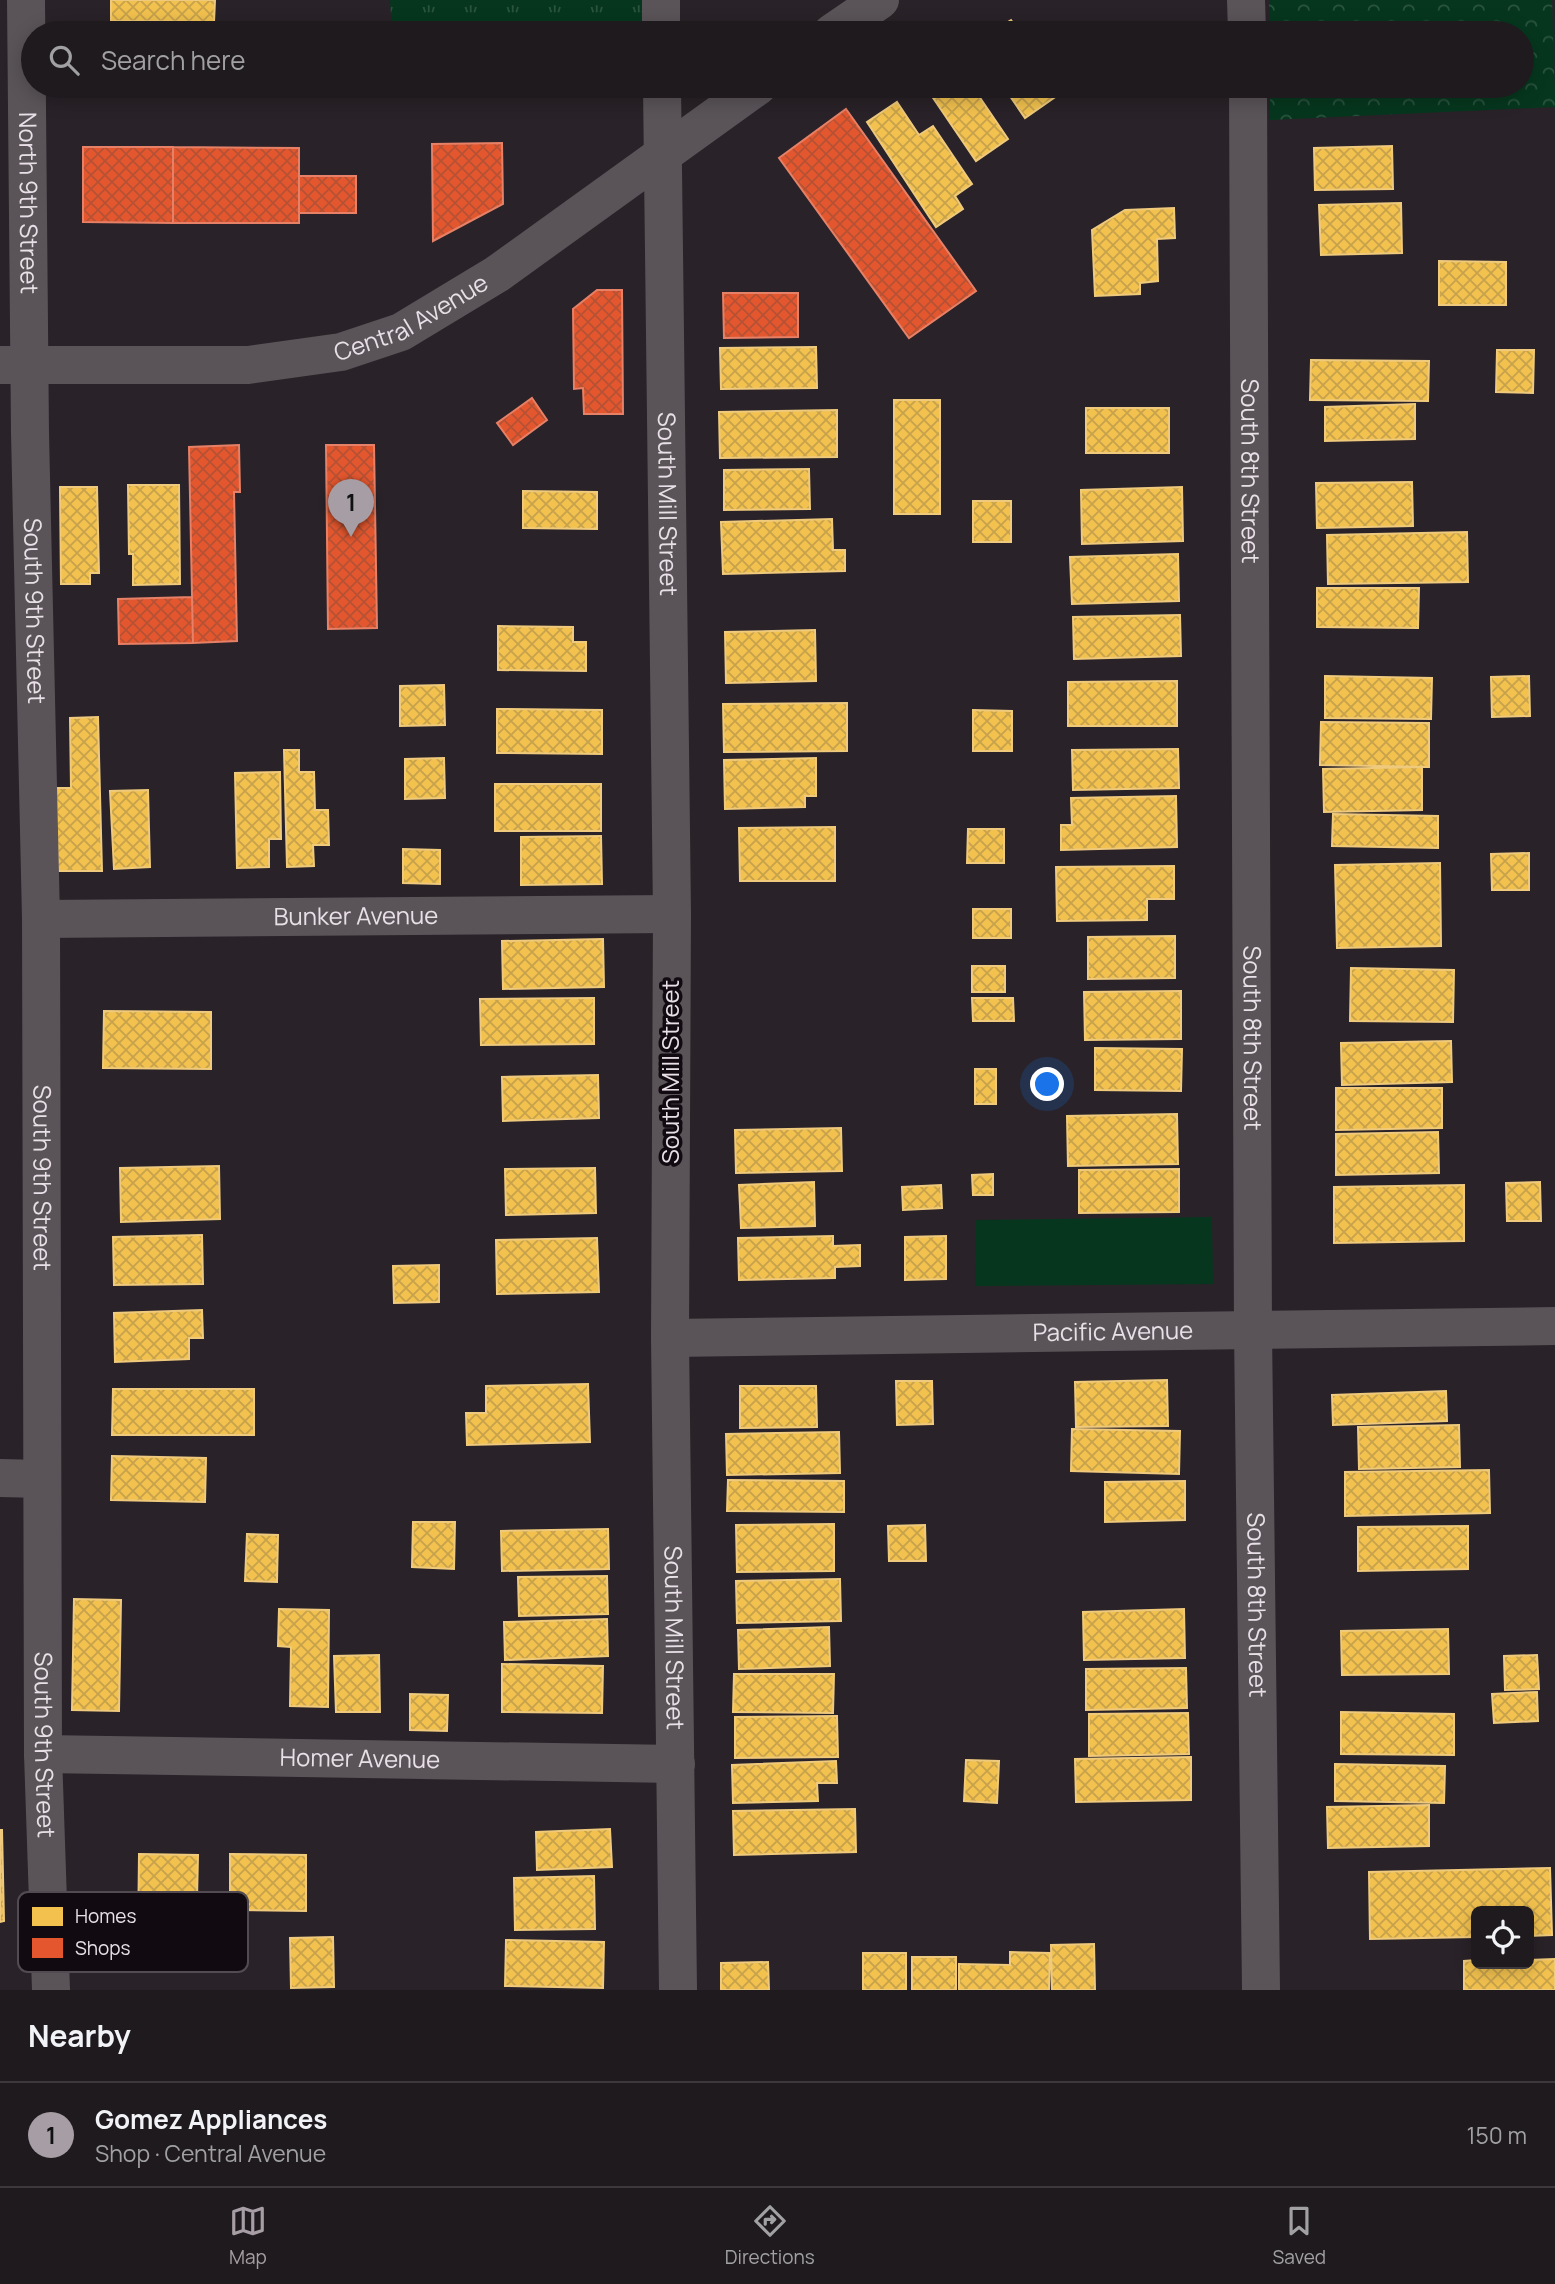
<!DOCTYPE html>
<html lang="en">
<head>
<meta charset="utf-8">
<style>
  :root { --surface:#1f1a1e; --page:#2c272b; --text:#f1f3f6; --muted:#a1a1a4; --line:#3c383c; --accent:#a69ea4 }
  body { margin:0; font-family:Manrope,sans-serif; background:var(--page); color:var(--text) }
  .controls { position:absolute; right:21px; bottom:21px; display:grid; overflow:hidden; border-radius:10px; box-shadow:0 4px 18px #0003 }
  .controls button { width:63px; height:63px; display:grid; place-items:center; padding:0; border:0; border-bottom:2px solid var(--line); background:var(--surface); color:var(--text); font:35px sans-serif }
  .you { position:absolute; left:1048px; top:1085px; width:24px; height:24px; margin:-18px; border:5px solid #fff; border-radius:50%; background:#1a73e8; box-shadow:0 0 0 10px #1a73e833 }
  .badge { display:grid; place-items:center; width:46px; height:46px; border-radius:50%; background:var(--accent); color:#111; font-size:23px; font-weight:700 }
  .pin { position:absolute; translate:-50% -58px; filter:drop-shadow(0 2px 4px #0008) }
  .pin::after { content:''; position:absolute; top:37px; width:24px; height:21px; background:inherit; clip-path:polygon(0 0,100% 0,50% 100%) }
  .list { margin:0; padding:0; list-style:none }
  h2 { display:flex; justify-content:space-between; align-items:center; height:91px; margin:0; padding:0 28px; font-size:30px }
  h2 small { font-size:23px; font-weight:400; color:var(--muted) }
  .list li { display:grid; grid-template-columns:46px 1fr auto; gap:21px; align-items:center; box-sizing:border-box; height:105px; padding:0 28px; border-top:2px solid var(--line) }
  .list b { display:block; font-size:26px; white-space:nowrap }
  .list p { margin:0; font-size:23px; white-space:nowrap; color:var(--muted) }
  .list em { font-size:23px; font-style:normal; color:var(--muted) }
  .icon { flex:none; width:38px; height:38px; fill:none; stroke:currentColor; stroke-width:2; stroke-linecap:round; stroke-linejoin:round }
  .map { position:relative; flex:none; width:1555px; height:1990px; overflow:hidden }
  .search { position:absolute; background:var(--surface); box-shadow:0 4px 18px #0003; left:21px; right:21px; top:21px; height:77px; display:flex; align-items:center; gap:18px; box-sizing:border-box; padding:0 24px; border-radius:38px; color:var(--muted); font-size:26px }
  .sheet { height:196px; background:var(--surface) }
  nav { display:flex; justify-content:space-around; align-items:center; box-sizing:border-box; height:98px; border-top:2px solid var(--line); background:var(--surface); font-size:19px; color:var(--muted) }
  nav a { display:grid; justify-items:center; gap:4px }
  nav .on { color:var(--accent) }
  .map>svg:first-child { display:block }
  .grass { fill:url(#grass-tufts) }
  .forest { fill:url(#forest-crowns) }
  .garden { fill:#06371e }
  .homes { fill:url(#homes-cross-hatch); stroke:#efca7c; stroke-width:2 }
  .shops { fill:url(#shops-cross-hatch); stroke:#e68066; stroke-width:2 }
  .lines { fill:none; stroke-linecap:round; stroke-linejoin:round }
  .street { stroke:#5a5459; stroke-width:38 }
  .secondary { stroke:#5a5459; stroke-width:38 }
  .labels { text-anchor:middle; stroke-width:7; stroke-linejoin:round; paint-order:stroke }
  .street-label { font-size:24px; fill:#e9e0e7; stroke:#110b11 }
  .key { fill:#110b11; stroke:#524b51; stroke-width:2 }
  .key-label { font-size:19px; fill:#e9e0e7 }
</style>
</head>
<body>
<div class="map">
<svg width="1555" height="1990" viewBox="0 0 1555 1990">
  <defs>
    <pattern id="grass-tufts" width="24" height="20" patternUnits="userSpaceOnUse" patternTransform="scale(1.75)"><rect width="24" height="20" fill="#06371e"/><path d="M3 7l-1-3M5 7V3M7 7l1-3M15 17l-1-3M17 17v-4M19 17l1-3" fill="none" stroke="#2a543f"/></pattern>
    <pattern id="forest-crowns" width="20" height="18" patternUnits="userSpaceOnUse" patternTransform="scale(1.75)"><rect width="20" height="18" fill="#06371e"/><path d="M2 6a3 3 0 1 1 6 0M12 15a3 3 0 1 1 6 0" fill="none" stroke="#2a543f"/></pattern>
    <pattern id="homes-cross-hatch" width="8" height="8" patternUnits="userSpaceOnUse" patternTransform="scale(1.75)"><rect width="8" height="8" fill="#f2c14e"/><path d="M0 0l8 8M0 8l8-8" fill="none" stroke="#c7a24c"/></pattern>
    <pattern id="shops-cross-hatch" width="8" height="8" patternUnits="userSpaceOnUse" patternTransform="scale(1.75)"><rect width="8" height="8" fill="#e4572e"/><path d="M0 0l8 8M0 8l8-8" fill="none" stroke="#b55135"/></pattern>
  </defs>
  <rect width="100%" height="100%" fill="#292228"/>
  <!-- grass -->
  <path class="grass" d="M390 0H644L645 33H392Z"/>
  <!-- forest -->
  <path class="forest" d="M1269 0H1552L1555 107 1270 120V86H1522V33H1269Z"/>
  <!-- garden -->
  <path class="garden" d="M1212 1217 1213 1284 976 1286 975 1220Z"/>
  <!-- homes -->
  <path class="homes" d="M111 0H215L214 22 111 21Z
    M1011 20 1020 33H990Z
    M925 86H972L1008 139 976 161Z
    M1003 86H1056L1061 93 1025 118Z
    M897 102 919 135 933 126 972 184 955 196 963 209 936 227 867 122Z
    M1392 146 1393 189 1315 190 1314 148Z
    M1401 203 1402 253 1321 255 1319 205Z
    M1174 208 1175 238 1157 239 1158 281 1140 283V294L1095 296 1092 230 1125 210Z
    M1439 261 1506 262V305H1439Z
    M816 347 817 388 721 389 720 348Z
    M1497 350H1534L1533 393 1496 392Z
    M1311 360 1429 361 1428 401 1310 400Z
    M894 400H940V514H894Z
    M1415 404V439L1325 441V407Z
    M1086 408H1169V453H1086Z
    M837 410V457L720 458 719 412Z
    M809 469 810 509 724 510V470Z
    M1412 482 1413 526 1317 528 1316 483Z
    M128 485H179L180 584 133 585V554H129Z
    M60 487H97L99 573H90V584H61Z
    M1182 487 1183 541 1082 544 1081 490Z
    M523 491 597 492V529L523 528Z
    M973 501H1011V542H973Z
    M832 519 833 550H845V571L723 574 721 522Z
    M1467 532 1468 582 1328 584 1327 535Z
    M1178 554 1179 601 1072 604 1070 557Z
    M1317 588H1419L1418 628 1317 627Z
    M1180 615 1181 656 1074 659 1073 617Z
    M498 626 573 627V642H586V671L498 670Z
    M815 630 816 681 726 683 725 632Z
    M1325 676 1432 678 1431 719 1325 718Z
    M1529 676 1530 716 1492 717 1491 677Z
    M1177 681V726H1068V682Z
    M444 685 445 725 400 726V686Z
    M847 703V751L724 752 723 704Z
    M497 709 602 710V754L497 753Z
    M973 710 1012 711V751H973Z
    M98 717 102 871H58L56 788H71L70 718Z
    M1321 722 1429 723V767L1320 765Z
    M1178 749 1179 788 1073 790 1072 750Z
    M284 750H299V772H314L315 810H328L329 845H313L314 866 287 867Z
    M444 758 445 798 405 799V759Z
    M816 758V796H805V807L725 809 724 760Z
    M1422 767V810L1324 812 1323 769Z
    M280 772 281 839H269V867L237 868 235 773Z
    M495 784H601V831H495Z
    M148 790 150 867 114 869 110 791Z
    M1176 796 1177 847 1061 850V825H1072L1071 798Z
    M1333 814 1438 816V848L1332 846Z
    M835 827V881H740L739 828Z
    M968 829H1004V863H967Z
    M601 836 602 884 521 885V837Z
    M403 849 440 850V884L403 883Z
    M1529 853V890H1492L1491 854Z
    M1440 863 1441 946 1337 948 1335 865Z
    M1174 866V899H1147V920L1057 921 1056 867Z
    M973 909H1011V938H973Z
    M1175 936V978L1088 979V937Z
    M603 939 604 987 503 989 502 941Z
    M972 966H1005V992H972Z
    M1351 968 1454 970 1453 1022 1350 1021Z
    M1181 991V1039L1085 1040 1084 992Z
    M594 998V1044L481 1045 480 999Z
    M972 998H1013L1014 1021H973Z
    M104 1011 211 1012V1069L103 1068Z
    M1451 1041 1452 1082 1342 1085 1341 1043Z
    M1095 1048 1182 1049 1181 1091 1095 1090Z
    M975 1069H996V1104H975Z
    M598 1075 599 1118 503 1121 502 1077Z
    M1336 1088H1442V1128L1336 1130Z
    M1177 1114 1178 1164 1068 1166 1067 1116Z
    M841 1128 842 1171 736 1173 735 1130Z
    M1438 1132 1439 1173 1336 1175V1134Z
    M219 1166 220 1219 121 1222 120 1168Z
    M595 1168 596 1213 506 1215 505 1169Z
    M1179 1169V1212L1079 1213V1170Z
    M993 1174V1195H973L972 1175Z
    M814 1182 815 1226 741 1228 739 1185Z
    M1540 1182 1541 1221H1507L1506 1183Z
    M941 1185 942 1208 903 1210 902 1187Z
    M1464 1185V1241L1334 1243V1187Z
    M202 1235 203 1284 114 1285 113 1237Z
    M833 1236V1246L860 1245V1266L835 1267V1278L739 1280 738 1238Z
    M946 1236V1279L905 1280V1237Z
    M597 1238 599 1292 497 1294 496 1240Z
    M439 1265V1302L394 1303 393 1266Z
    M202 1310 203 1338H189V1359L115 1362 114 1313Z
    M1167 1380 1168 1426 1076 1427 1075 1382Z
    M896 1381H932L933 1424 897 1425Z
    M588 1384 590 1442 467 1445 466 1413H486V1386Z
    M740 1386H816L817 1427 740 1428Z
    M113 1389H254V1435H112Z
    M1446 1391 1447 1421 1333 1425 1332 1395Z
    M1459 1425 1460 1467 1359 1469 1358 1427Z
    M1072 1429 1180 1431 1179 1474 1071 1471Z
    M839 1432 840 1473 727 1475 726 1434Z
    M112 1456 206 1458 205 1502 111 1500Z
    M1489 1470 1490 1513 1345 1516V1472Z
    M728 1480 844 1481V1512L727 1511Z
    M1185 1481V1520L1105 1522V1482Z
    M413 1522H455L454 1569 412 1567Z
    M834 1524V1571L737 1572 736 1525Z
    M925 1525 926 1561H889L888 1526Z
    M1468 1526V1569L1358 1571V1527Z
    M608 1529 609 1569 502 1571 501 1531Z
    M247 1534 278 1535 277 1582 245 1581Z
    M607 1576 608 1614 519 1616 518 1577Z
    M840 1579 841 1621 737 1623 736 1581Z
    M74 1599 121 1600 119 1711 72 1710Z
    M279 1609 329 1610 328 1707 290 1706 291 1647 278 1646Z
    M1184 1609 1185 1658 1084 1660 1083 1612Z
    M607 1619 608 1656 505 1660 504 1622Z
    M829 1627 830 1666 739 1669 738 1630Z
    M1448 1629 1449 1674 1342 1675 1341 1631Z
    M379 1655 380 1712H336L334 1656Z
    M1537 1655 1539 1689 1505 1690 1504 1656Z
    M502 1664 603 1666 602 1713 502 1712Z
    M1186 1668 1187 1708 1086 1710V1669Z
    M734 1674H834L833 1713 733 1712Z
    M1537 1692 1538 1721 1494 1723 1492 1694Z
    M410 1694 448 1695 447 1731 410 1730Z
    M1341 1712 1454 1714V1755L1341 1754Z
    M1188 1713 1189 1754 1089 1756V1714Z
    M837 1716 838 1757 735 1758V1717Z
    M1191 1757V1800L1076 1802 1075 1759Z
    M966 1760 999 1761 997 1803 964 1801Z
    M836 1761 837 1783H817L818 1801 733 1803 732 1765Z
    M1335 1764 1445 1766 1444 1803 1335 1801Z
    M1429 1805V1846L1328 1848 1327 1807Z
    M855 1809 856 1852 734 1855 733 1811Z
    M610 1829 612 1867 537 1870 536 1832Z
    M0 1830H2L4 1921 0 1922Z
    M139 1854 198 1855 196 1941 138 1940Z
    M230 1854 306 1855V1911L230 1910Z
    M1550 1868 1552 1935 1529 1936V1911H1476V1937L1370 1939 1369 1872Z
    M594 1876 595 1929 515 1930 514 1878Z
    M333 1937 334 1987 291 1988 290 1938Z
    M506 1940 604 1942 603 1988 505 1986Z
    M1094 1944 1095 1990H1052L1051 1945Z
    M1010 1952 1050 1953 1049 1990H959V1964L1010 1965Z
    M863 1953H906V1990H863Z
    M912 1957H956V1990H912Z
    M1555 1959V1990H1464V1961L1476 1960V1964H1529V1960Z
    M768 1962 769 1990H721V1963Z"/>
  <!-- shops -->
  <path class="shops" d="M846 109 976 291 909 338 779 158Z
    M502 143 503 204 433 241 432 144Z
    M83 147H173V223L83 222Z
    M173 147 299 148V223H173Z
    M299 176H356V213H299Z
    M597 290H622L623 414H584L583 388 574 389 573 309Z
    M723 293H798V337L724 338Z
    M532 398 547 420 513 445 497 423Z
    M239 445 240 492H234L237 641 193 643 189 447Z
    M326 445H374L377 628 328 629Z
    M192 597 193 643 119 644 118 599Z"/>
  <g class="lines">
    <!-- street -->
    <g class="street">
      <path id="s1" d="M26 0 30 433 41 919 43 1754 51 1990"/>
      <path d="M661 0V33"/>
      <path d="M1246 0 1247 33"/>
      <path id="s2" d="M662 86 672 914 670 1338 678 1990"/>
      <path id="s3" d="M1248 86 1253 1330 1261 1990"/>
      <path id="s4" d="M41 919 672 914"/>
      <path id="s5" d="M670 1338 1555 1326"/>
      <path d="M0 1478 41 1479"/>
      <path id="s6" d="M43 1754 676 1764"/>
    </g>
    <!-- secondary -->
    <g class="secondary">
      <path d="M832 33 880 0"/>
      <path id="s7" d="M0 365H248L341 352 401 332 497 274 758 86"/>
    </g>
  </g>
  <g class="labels">
    <!-- street labels -->
    <g class="street-label">
      <text dy="8" stroke="none"><textPath href="#s1" startOffset="203">North 9th Street</textPath></text>
      <text dy="8" stroke="none"><textPath href="#s7" startOffset="420">Central Avenue</textPath></text>
      <text dy="8" stroke="none"><textPath href="#s3" startOffset="385">South 8th Street</textPath></text>
      <text dy="8" stroke="none"><textPath href="#s2" startOffset="418">South Mill Street</textPath></text>
      <text dy="8" stroke="none"><textPath href="#s1" startOffset="611">South 9th Street</textPath></text>
      <text dy="8" stroke="none"><textPath href="#s4" startOffset="315">Bunker Avenue</textPath></text>
      <text dy="8" stroke="none"><textPath href="#s3" startOffset="952">South 8th Street</textPath></text>
      <text transform="translate(671 1072) rotate(-90)" y="8">South Mill Street</text>
      <text dy="8" stroke="none"><textPath href="#s1" startOffset="1178">South 9th Street</textPath></text>
      <text dy="8" stroke="none"><textPath href="#s5" startOffset="443">Pacific Avenue</textPath></text>
      <text dy="8" stroke="none"><textPath href="#s3" startOffset="1519">South 8th Street</textPath></text>
      <text dy="8" stroke="none"><textPath href="#s2" startOffset="1552">South Mill Street</textPath></text>
      <text dy="8" stroke="none"><textPath href="#s1" startOffset="1745">South 9th Street</textPath></text>
      <text dy="8" stroke="none"><textPath href="#s6" startOffset="317">Homer Avenue</textPath></text>
    </g>
  </g>
  <!-- legend -->
  <rect x="18" y="1892" width="230" height="80" rx="10" class="key"/>
  <rect x="32" y="1907" width="31" height="19" fill="#f2c14e"/>
  <rect x="32" y="1938" width="31" height="20" fill="#e4572e"/>
  <g class="key-label">
    <text x="75" y="1923">Homes</text>
    <text x="75" y="1955">Shops</text>
  </g>
</svg>
<div class="controls">
<button><svg class="icon" aria-label="locate" viewBox="0 0 24 24"><circle cx="12" cy="12" r="6"/><path d="M12 2v4M12 18v4M2 12h4M18 12h4"/></svg></button>
</div>
<div class="you"></div>
<div class="pin badge" style="left:351px;top:537px">1</div>
<div class="search"><svg class="icon" aria-label="search" viewBox="0 0 24 24"><circle cx="10" cy="10" r="6"/><path d="M15 15l6 6"/></svg>Search here</div>
</div>
<section class="sheet">
<h2>Nearby<small></small></h2>
<ul class="list">
<li><span class="badge">1</span><div><b>Gomez Appliances</b><p>Shop · Central Avenue</p></div><em>150 m</em></li>
</ul>
</section>
<nav>
<a class="on"><svg class="icon" aria-label="map" viewBox="0 0 24 24"><path d="M3 6l6-2 6 2 6-2v14l-6 2-6-2-6 2zM9 4v14M15 6v14"/></svg>Map</a>
<a><svg class="icon" aria-label="directions" viewBox="0 0 24 24"><path d="M12 3l9 9-9 9-9-9zM9 14v-3h6M13 9l2 2-2 2"/></svg>Directions</a>
<a><svg class="icon" aria-label="saved" viewBox="0 0 24 24"><path d="M7 4h10v16l-5-4-5 4z"/></svg>Saved</a>
</nav>
</body>
</html>
